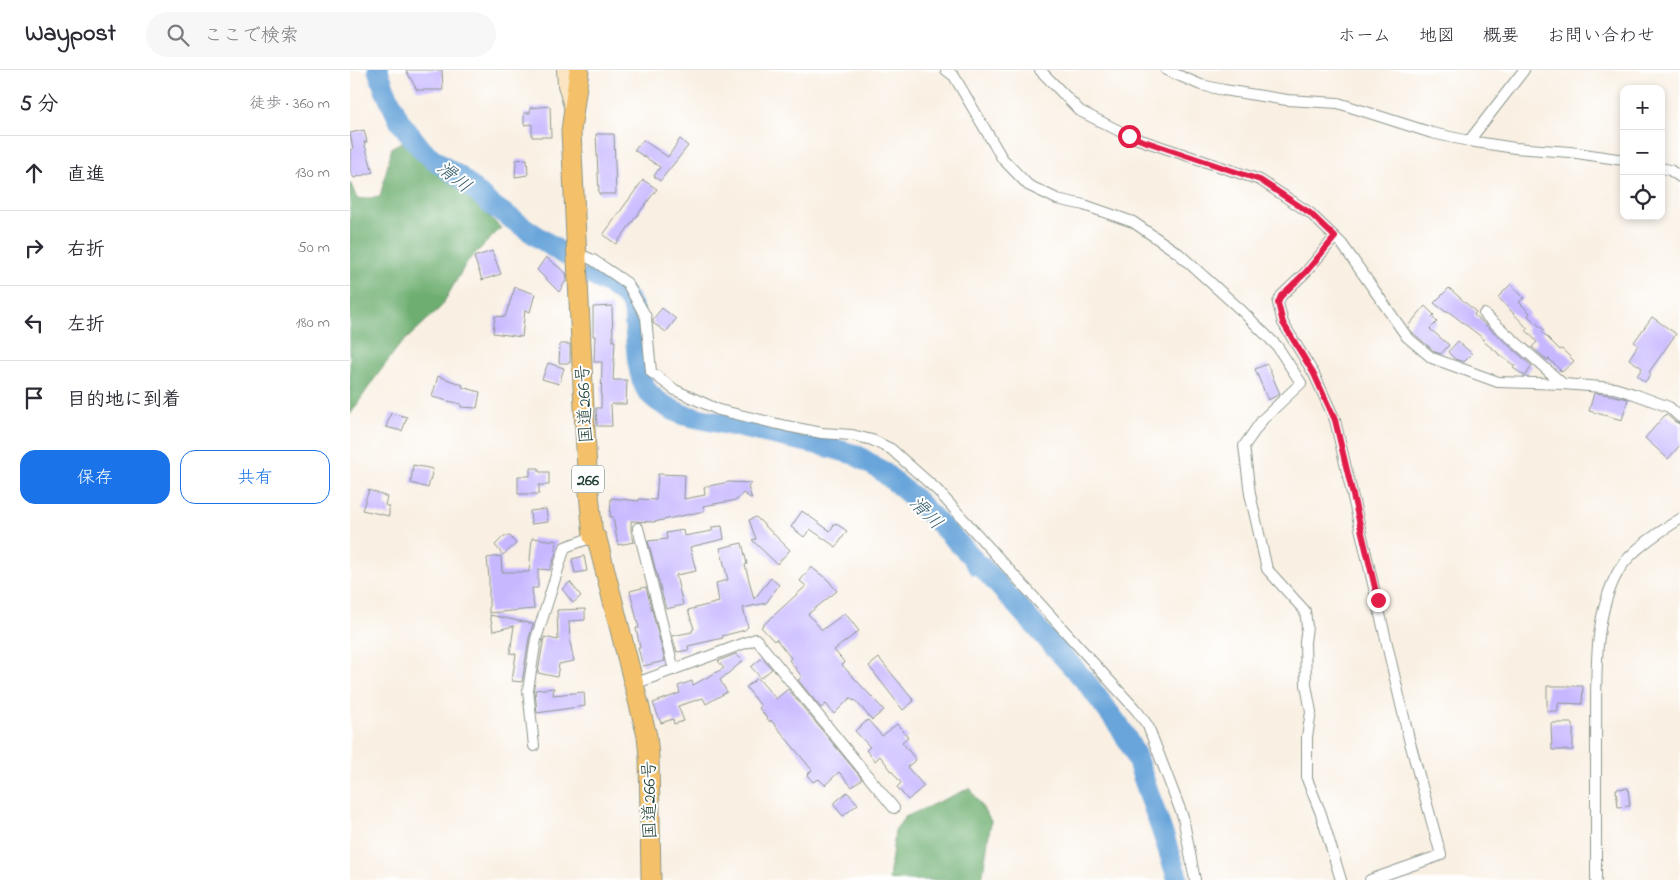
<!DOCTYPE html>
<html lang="ja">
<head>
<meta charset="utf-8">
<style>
  :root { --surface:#fff; --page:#f7f7f7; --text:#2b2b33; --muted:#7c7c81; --line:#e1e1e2; --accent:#1a73e8 }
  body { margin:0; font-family:"Indie Flower","Klee One",sans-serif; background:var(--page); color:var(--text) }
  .controls { position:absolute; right:15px; top:15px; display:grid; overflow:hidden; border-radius:10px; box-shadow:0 2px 8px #0003 }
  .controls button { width:45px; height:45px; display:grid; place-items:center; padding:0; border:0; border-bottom:1px solid var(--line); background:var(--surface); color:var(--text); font:25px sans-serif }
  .stop { position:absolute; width:15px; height:15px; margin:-11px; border:4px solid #e11d48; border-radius:50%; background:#fff }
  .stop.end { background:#e11d48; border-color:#fff; box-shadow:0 1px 5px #0008 }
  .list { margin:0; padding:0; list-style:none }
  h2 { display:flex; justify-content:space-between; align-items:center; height:65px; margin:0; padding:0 20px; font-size:21px }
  h2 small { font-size:16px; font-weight:400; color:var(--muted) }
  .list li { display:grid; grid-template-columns:32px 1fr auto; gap:15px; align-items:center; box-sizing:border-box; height:75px; padding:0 20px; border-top:1px solid var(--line) }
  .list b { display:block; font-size:19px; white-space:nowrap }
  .list em { font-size:16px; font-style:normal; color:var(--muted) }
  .actions { display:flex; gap:10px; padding:15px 20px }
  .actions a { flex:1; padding:11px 0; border:1px solid var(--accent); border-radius:15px; text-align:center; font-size:18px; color:var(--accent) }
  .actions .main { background:var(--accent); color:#fff }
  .icon { flex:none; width:28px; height:28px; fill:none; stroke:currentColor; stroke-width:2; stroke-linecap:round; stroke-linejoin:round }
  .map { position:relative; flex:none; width:1330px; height:810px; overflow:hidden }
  header { display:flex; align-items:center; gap:30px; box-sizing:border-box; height:70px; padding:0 25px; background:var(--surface); border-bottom:1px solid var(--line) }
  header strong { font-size:24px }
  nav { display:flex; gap:28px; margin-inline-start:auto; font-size:18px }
  .search { width:350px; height:45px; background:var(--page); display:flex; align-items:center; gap:12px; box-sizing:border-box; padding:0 18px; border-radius:28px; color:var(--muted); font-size:19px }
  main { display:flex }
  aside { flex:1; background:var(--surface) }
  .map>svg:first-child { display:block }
  .forest { fill:#6eaf71; stroke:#467652 }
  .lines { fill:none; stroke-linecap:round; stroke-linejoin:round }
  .river { stroke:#69a5da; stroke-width:21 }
  .building { fill:#c7b7ff }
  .street-casing { stroke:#8c968c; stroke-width:12 }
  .secondary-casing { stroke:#8c968c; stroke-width:16 }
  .highway-casing { stroke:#8c968c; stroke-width:21 }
  .street { stroke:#fff; stroke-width:10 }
  .secondary { stroke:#fbe6c3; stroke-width:14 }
  .highway { stroke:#f4c16a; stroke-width:19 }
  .route { stroke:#e11d48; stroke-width:6 }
  .labels { text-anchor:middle; stroke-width:4; stroke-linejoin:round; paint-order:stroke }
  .shield { fill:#fff; stroke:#627771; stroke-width:1 }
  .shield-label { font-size:16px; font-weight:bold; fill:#1f3d34 }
  .street-label { font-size:18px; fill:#1f3d34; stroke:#fff }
  .water-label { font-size:19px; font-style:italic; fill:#39616e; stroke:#fff }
</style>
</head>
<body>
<header>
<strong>Waypost</strong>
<div class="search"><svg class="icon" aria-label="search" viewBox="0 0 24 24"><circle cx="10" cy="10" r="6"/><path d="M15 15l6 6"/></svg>ここで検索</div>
<nav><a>ホーム</a><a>地図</a><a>概要</a><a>お問い合わせ</a></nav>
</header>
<main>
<aside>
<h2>5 分<small>徒歩 · 360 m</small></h2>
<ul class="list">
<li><svg class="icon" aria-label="ahead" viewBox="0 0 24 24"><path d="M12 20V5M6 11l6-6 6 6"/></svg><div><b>直進</b></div><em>130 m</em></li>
<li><svg class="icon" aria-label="right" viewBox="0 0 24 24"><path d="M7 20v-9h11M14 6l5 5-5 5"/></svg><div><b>右折</b></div><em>50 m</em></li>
<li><svg class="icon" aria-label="left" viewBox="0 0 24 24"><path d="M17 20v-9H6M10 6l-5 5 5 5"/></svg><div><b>左折</b></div><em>180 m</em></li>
<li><svg class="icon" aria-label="arrive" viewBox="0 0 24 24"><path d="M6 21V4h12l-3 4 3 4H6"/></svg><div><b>目的地に到着</b></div></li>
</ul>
<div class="actions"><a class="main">保存</a><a>共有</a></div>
</aside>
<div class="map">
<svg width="1330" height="810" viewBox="0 0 1330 810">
  <rect width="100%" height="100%" fill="#fff"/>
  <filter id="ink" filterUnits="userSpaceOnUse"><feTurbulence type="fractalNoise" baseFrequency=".02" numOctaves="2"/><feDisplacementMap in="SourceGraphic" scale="10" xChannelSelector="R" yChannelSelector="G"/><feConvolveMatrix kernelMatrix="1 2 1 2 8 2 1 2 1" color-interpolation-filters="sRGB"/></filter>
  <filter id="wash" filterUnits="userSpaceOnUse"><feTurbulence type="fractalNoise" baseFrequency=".0096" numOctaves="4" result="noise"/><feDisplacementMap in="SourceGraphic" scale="20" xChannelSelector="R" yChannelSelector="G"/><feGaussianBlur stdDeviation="1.12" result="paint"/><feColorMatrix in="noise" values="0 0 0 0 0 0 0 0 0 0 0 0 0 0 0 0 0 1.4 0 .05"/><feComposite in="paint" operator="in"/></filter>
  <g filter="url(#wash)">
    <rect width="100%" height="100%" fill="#f9f0e3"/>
    <!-- forest -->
    <path class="forest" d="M52 72 132 139 151 158 117 192 91 237 48 277 20 315 0 345V112L7 129 30 127 42 77Z
      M620 718 641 751 632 810H539L545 760 555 747Z"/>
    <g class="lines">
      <!-- river -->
      <path class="river" d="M28 0 35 20 50 52 73 81 94 97 110 107 140 134 213 184
        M242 205C258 214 279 222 284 241 286 263 285 305 298 322 307 333 322 340 334 345L471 375 506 385 532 401 565 429 621 486 627 495 631 496 737 613 772 660 785 684 815 770 828 810"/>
    </g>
    <g id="blocks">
      <!-- building -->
      <path class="building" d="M56 0H92L93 20H67Z
        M200 36 201 67H182V54L174 55V43H180V38Z
        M14 60 17 72H14L23 102 4 108 0 102V80L3 79 0 63Z
        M246 64H264L266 124H249Z
        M330 69 338 76 310 111 304 106 310 97 284 80 293 70 318 87Z
        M177 89 178 105 165 107 166 90Z
        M293 110 307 119 266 174 253 165Z
        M142 181 151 204 132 210 124 187Z
        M196 187 216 203 217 209 209 222 187 200Z
        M1161 214 1174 228 1169 232 1180 243 1178 246 1194 260 1192 262 1210 280 1212 279 1224 291 1212 302 1199 289 1197 290 1182 277 1187 272 1176 260 1178 259 1148 227Z
        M165 217 185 224 180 242 175 240 172 267 143 263 145 246 155 247Z
        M1099 218 1126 242 1124 245 1182 296 1175 306 1163 298 1165 296 1148 284V283L1133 271 1134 269 1098 241 1096 242 1084 233Z
        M262 236 263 271H265L263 310H277L276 334H261L262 356H247L246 338H251L252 292H244L245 266H243V237Z
        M1075 236 1084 245 1082 247 1087 252 1080 259 1099 275 1091 284 1085 282 1062 262 1058 256Z
        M312 238 326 249 316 262 303 253V249Z
        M1302 247 1326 264 1299 302 1301 304 1295 312 1287 306 1292 298 1279 289 1288 275 1284 272Z
        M1108 271 1122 284 1114 292 1105 289 1098 282Z
        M210 274H220V293H209Z
        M198 293 214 298 209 314 192 309Z
        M917 294 930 324 918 330 905 299Z
        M88 306 113 315 112 317 130 322 127 338 111 337V334L82 327Z
        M1244 323 1260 325 1278 329 1272 350 1239 341Z
        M41 343 57 347 52 361 36 357Z
        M1316 344 1325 352 1330 354V375L1318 389 1295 368Z
        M63 395 83 399 78 418 61 413Z
        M180 398H189V402H199V415H189V424H168V406H180Z
        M308 404 335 405 334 429 355 425 354 417 379 412 402 413 398 417 402 429 393 423 387 430 353 436 354 441 304 452 281 451V460L284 472 268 475 263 447H260L261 428 289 431V429L306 430Z
        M19 420 37 427 35 435 39 437V446L12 440Z
        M196 439 198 452 181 454 180 441Z
        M452 441 480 461 485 453 497 461 486 477 460 459 454 467 441 457Z
        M406 447 440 480 427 494 402 470 406 469 399 450Z
        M372 456 374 469 340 477 346 501 326 505 333 535 316 539 298 471 317 469 316 463 333 460 334 466 362 461V457Z
        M154 466H160L166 474 153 485 145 475Z
        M182 468 207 471 205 485 200 500 188 499V518H182L184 539 139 543V508L137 488 151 486 152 502H179Z
        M392 473 397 494 395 495 404 529 421 508 429 515 416 533 393 538 398 557 395 560 372 566 373 568 338 576 339 580 327 582 322 566 342 562V560L344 559 338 540 369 532 366 513 378 510 370 478Z
        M234 486 237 501 225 503 222 489Z
        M461 497 478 510 487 521 458 544 472 560 495 543 509 561 484 580 495 593 492 595 534 640 522 650 505 630 504 631 500 628 484 644 476 634 471 638 448 610 452 607 439 590 441 588 426 569 424 571 411 557 456 516 450 511Z
        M220 512 231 526 223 533 212 519Z
        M296 517 315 591 293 596 288 578H290L286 558H289L280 521Z
        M235 539V550L219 551 220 572 224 591 209 594 207 607 188 603 194 567 208 570 207 540Z
        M140 545 183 554 179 568 172 612 162 611 166 584 160 583 164 556 143 561Z
        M386 584 393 591 370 610 377 622 356 634 353 628 328 636 334 651 324 654 323 649 311 653 303 633 330 623 328 616 342 611 343 615 374 598 368 591Z
        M412 588 422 599 411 608 401 597Z
        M529 588 564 631 553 640 519 596Z
        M408 608 426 629 438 619 512 709 502 717 489 702 475 715 469 709 463 712 457 705 462 700 421 650 420 652 409 638 411 636 396 617Z
        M1197 616H1233L1232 634 1208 633V641H1197Z
        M204 618 203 625 234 622 235 636 187 643 185 620Z
        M518 650 532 666 547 654 558 667 552 672 566 690 557 697 574 716 558 730 547 717 551 713 530 686 525 691 516 680 520 677 505 661Z
        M1201 653H1223V680H1202Z
        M1278 718 1280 736 1268 737 1266 719Z
        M497 722 508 734 493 746 483 734Z"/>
    </g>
  </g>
  <g filter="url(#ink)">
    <use href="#blocks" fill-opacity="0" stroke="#8c968c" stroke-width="1"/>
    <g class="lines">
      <!-- street casing -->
      <g class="street-casing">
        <path id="street" d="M596 0 604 6 652 88 678 115 707 129 734 135 783 152 828 183 892 241 927 276 951 313 913 349 894 376 900 424 917 499 955 541 957 557 955 572 956 615 961 642 957 667V709L971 744 991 810
          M690 0 730 41 779 66 910 110 960 143 992 174 1057 267 1082 288 1148 312 1213 314 1264 318 1284 324 1319 337 1330 347
          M816 0 851 15 874 20 937 30 988 33 1082 63 1119 71 1165 78 1220 82 1274 90
          M1119 71 1174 0
          M1311 98 1320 100 1330 107
          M985 167 956 202 931 226 928 233 933 253 964 304 985 350 1059 669 1091 785 1020 810
          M227 183 243 190 277 213 296 247 301 302 325 320 369 340 436 356 472 363 502 365 522 370 541 379 587 420 787 641 798 656 833 747 845 810
          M1134 244 1213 314
          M288 458 324 600
          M284 614 406 569 544 738
          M184 676 178 620 186 569 215 477 243 467
          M1246 810C1246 763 1246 717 1246 670 1247 615 1241 548 1269 500 1281 480 1311 461 1330 449"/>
      </g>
      <!-- secondary casing -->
      <g class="secondary-casing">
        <path id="secondary" d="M214 0 215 15 221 36"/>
      </g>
      <!-- highway casing -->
      <g class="highway-casing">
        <path id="highway" d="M229 0 221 61 237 401 243 467 247 469 297 666 299 686 301 810"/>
      </g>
      <!-- street -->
      <use href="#street" class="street"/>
      <!-- secondary -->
      <use href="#secondary" class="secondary"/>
      <!-- highway -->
      <use href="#highway" class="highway"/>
    </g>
  </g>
  <g class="lines" filter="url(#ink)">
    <!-- route -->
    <path class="route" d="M779 66 910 110 960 143 985 167 956 202 931 226 928 233 933 253 964 304 985 350 1028 530"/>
  </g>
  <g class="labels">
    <!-- shield labels -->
    <rect class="shield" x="222" y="395.5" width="32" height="27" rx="4"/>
    <g class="shield-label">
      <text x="238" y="415">266</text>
    </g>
    <!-- street labels -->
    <g class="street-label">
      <text transform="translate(234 334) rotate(-93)" y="6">国道266号</text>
      <text transform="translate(299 730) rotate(-91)" y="6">国道266号</text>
    </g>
    <!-- water labels -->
    <g class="water-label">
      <text transform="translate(105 106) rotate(39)" y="7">滑川</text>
      <text transform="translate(577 442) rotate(45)" y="7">滑川</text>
    </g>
  </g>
</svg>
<div class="controls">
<button>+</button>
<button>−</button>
<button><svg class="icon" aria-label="locate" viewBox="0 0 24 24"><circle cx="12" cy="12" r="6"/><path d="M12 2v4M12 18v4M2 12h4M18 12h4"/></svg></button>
</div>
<div class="stop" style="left:779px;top:66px"></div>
<div class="stop end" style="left:1028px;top:530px"></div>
</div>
</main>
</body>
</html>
